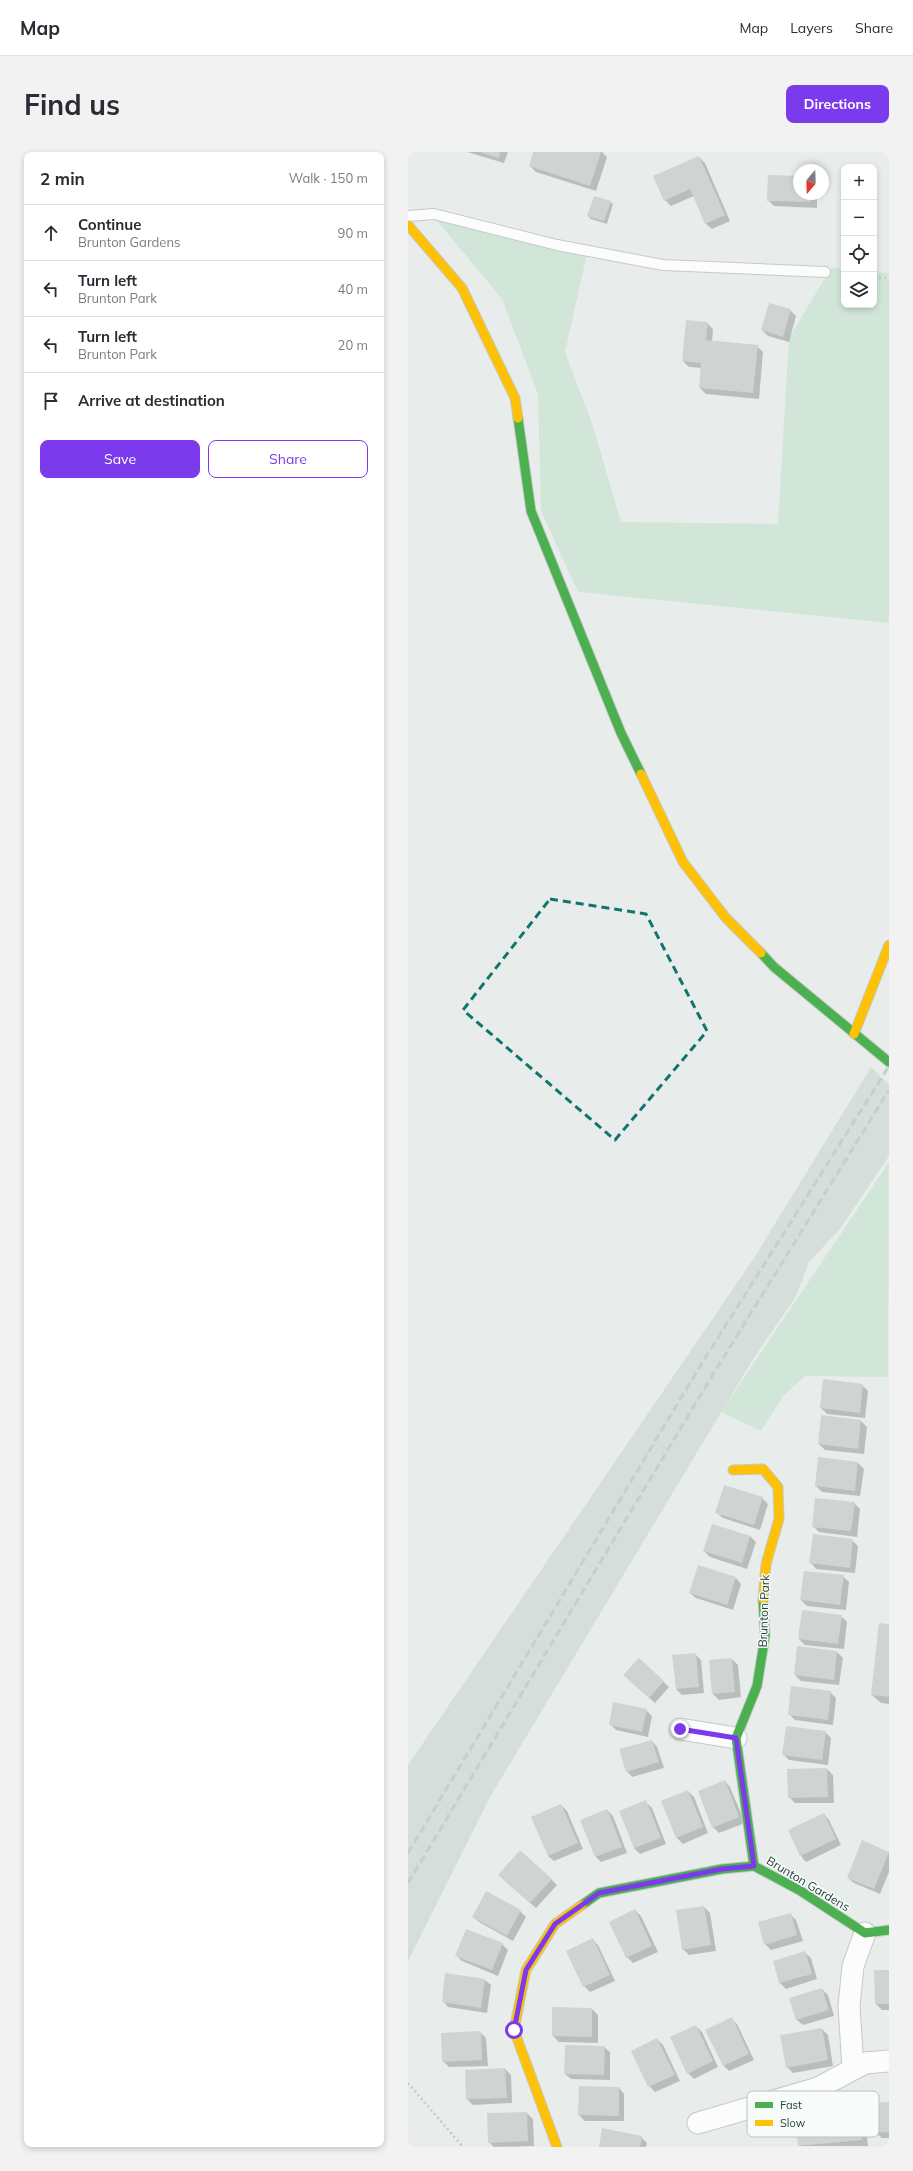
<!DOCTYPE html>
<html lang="en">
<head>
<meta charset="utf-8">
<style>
  :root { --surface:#fff; --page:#f2f2f3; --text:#2b2b33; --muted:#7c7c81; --line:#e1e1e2; --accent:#7c3aed }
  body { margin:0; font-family:Mulish,sans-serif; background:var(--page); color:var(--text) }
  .controls { position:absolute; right:12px; top:12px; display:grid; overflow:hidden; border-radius:8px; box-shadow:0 2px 6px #0003 }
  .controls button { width:36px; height:36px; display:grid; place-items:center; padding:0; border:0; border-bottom:1px solid var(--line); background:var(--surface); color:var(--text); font:20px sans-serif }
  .compass { position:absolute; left:385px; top:12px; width:36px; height:36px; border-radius:50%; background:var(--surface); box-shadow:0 2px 6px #0003; rotate:199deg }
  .stop { position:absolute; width:12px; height:12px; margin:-9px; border:3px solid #7c3aed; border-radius:50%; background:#fff }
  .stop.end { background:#7c3aed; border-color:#fff; box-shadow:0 1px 4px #0008 }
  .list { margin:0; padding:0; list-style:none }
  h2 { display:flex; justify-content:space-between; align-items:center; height:52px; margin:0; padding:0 16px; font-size:17px }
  h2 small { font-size:13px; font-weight:400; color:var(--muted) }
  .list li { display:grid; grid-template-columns:26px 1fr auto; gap:12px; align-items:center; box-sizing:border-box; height:56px; padding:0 16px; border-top:1px solid var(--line) }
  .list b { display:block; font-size:15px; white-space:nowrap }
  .list p { margin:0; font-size:13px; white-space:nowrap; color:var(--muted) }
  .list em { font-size:13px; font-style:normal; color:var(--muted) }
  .actions { display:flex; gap:8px; padding:12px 16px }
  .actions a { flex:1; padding:9px 0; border:1px solid var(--accent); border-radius:8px; text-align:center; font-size:14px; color:var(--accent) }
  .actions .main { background:var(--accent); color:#fff }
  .icon { flex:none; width:22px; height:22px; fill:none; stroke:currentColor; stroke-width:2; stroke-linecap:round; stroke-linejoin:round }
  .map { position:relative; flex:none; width:481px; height:1995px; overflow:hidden; border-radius:8px }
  header { display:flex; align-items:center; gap:24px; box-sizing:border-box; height:56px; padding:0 20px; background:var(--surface); border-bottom:1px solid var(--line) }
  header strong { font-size:19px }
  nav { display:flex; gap:22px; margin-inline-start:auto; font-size:14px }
  .intro { display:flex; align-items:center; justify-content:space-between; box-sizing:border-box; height:96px; padding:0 24px }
  h1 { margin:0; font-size:28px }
  .button { padding:10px 18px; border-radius:8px; background:var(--accent); color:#fff; font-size:14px; font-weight:700 }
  main { display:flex; gap:24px; padding:0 24px }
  aside { flex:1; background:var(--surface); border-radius:8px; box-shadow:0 2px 6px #0003 }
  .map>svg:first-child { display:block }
  .built { fill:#d6dedb }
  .green { fill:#d1e6d8 }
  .shadow { fill:#0003 }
  .building { fill:#cfd4d2 }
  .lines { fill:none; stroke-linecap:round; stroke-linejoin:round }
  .lane-casing { stroke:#c5cac8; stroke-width:12 }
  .street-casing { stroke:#c5cac8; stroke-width:23 }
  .fast-casing { stroke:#c3cbc8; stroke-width:11 }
  .slow-casing { stroke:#c3cbc8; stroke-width:11 }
  .path { stroke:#c3ccca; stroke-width:2.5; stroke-dasharray:2 3; stroke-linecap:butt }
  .lane { stroke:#fcfcfc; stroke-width:10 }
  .street { stroke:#fcfcfc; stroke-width:21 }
  .fast { stroke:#4caf50; stroke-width:9 }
  .slow { stroke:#ffc107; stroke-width:9 }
  .rail { stroke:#c9cdcc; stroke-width:3; stroke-dasharray:8 4; stroke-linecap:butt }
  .route { stroke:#7c3aed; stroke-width:5 }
  .marked { fill:none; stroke:#0f766e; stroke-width:3; stroke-dasharray:8 5; stroke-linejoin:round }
  .labels { text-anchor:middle; stroke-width:3; stroke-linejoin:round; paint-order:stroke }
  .street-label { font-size:12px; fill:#24423a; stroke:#f7fbf9 }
  .key { fill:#f7fbf9; stroke:#b8c4c0; stroke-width:1 }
  .key-label { font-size:11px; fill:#24423a }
</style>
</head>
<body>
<header>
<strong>Map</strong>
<nav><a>Map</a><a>Layers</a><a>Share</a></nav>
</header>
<div class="intro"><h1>Find us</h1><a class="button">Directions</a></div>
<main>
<aside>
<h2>2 min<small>Walk · 150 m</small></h2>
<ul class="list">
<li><svg class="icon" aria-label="ahead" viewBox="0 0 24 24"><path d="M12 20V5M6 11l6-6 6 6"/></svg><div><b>Continue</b><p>Brunton Gardens</p></div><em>90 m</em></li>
<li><svg class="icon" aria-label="left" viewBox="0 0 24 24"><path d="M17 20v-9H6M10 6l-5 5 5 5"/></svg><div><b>Turn left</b><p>Brunton Park</p></div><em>40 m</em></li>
<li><svg class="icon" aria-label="left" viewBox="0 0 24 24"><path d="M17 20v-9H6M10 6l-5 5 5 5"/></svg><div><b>Turn left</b><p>Brunton Park</p></div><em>20 m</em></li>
<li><svg class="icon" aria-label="arrive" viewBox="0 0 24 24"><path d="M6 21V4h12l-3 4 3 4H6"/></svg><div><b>Arrive at destination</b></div></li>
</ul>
<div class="actions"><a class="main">Save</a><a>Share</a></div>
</aside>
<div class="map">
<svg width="481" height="1995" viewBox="0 0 481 1995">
  <rect width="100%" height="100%" fill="#e8edeb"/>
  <!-- built -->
  <path class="built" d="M463 915 481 933V1004L432 1077 401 1110 387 1146 347 1204 82 1645 0 1809V1613L346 1106Z"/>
  <!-- green -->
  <path class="green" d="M26 65 179 102 157 200 185 274 213 370 370 372 381 186 423 116 436 117V153H466V120L481 121V471L170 440 133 359 130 242 94 147Z
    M481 1010 480 1225 397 1224 375 1244 353 1279 313 1260Z"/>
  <!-- shadow -->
  <path class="shadow" d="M59 0H100L96 11Z
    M126 0H194L199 5 188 39 128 20 122 14Z
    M291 5 297 11 322 69 304 77 298 72 286 44 263 54 257 48Z
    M391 25V42H409V56L366 54 360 48Z
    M202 50 205 52 199 72 183 67 180 64Z
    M382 158 388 164 381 190 360 184 354 178Z
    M299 171 305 177 304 190 349 194 355 200 351 247 298 242 292 236 294 216 281 215 275 209Z
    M454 1233 460 1239 457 1266 419 1262 413 1256Z
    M453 1269 459 1275 456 1302 417 1298 411 1292Z
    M450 1311 456 1317 452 1344 414 1340 408 1334Z
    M354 1346 360 1352 352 1378 315 1366 309 1361Z
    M446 1351 452 1357 449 1385 411 1380 405 1374Z
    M305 1373 342 1384 348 1390 339 1417 302 1405 296 1399Z
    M444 1388 450 1394 447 1421 408 1417 403 1411Z
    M435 1424 441 1430 438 1458 399 1454 393 1448Z
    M328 1426 333 1432 325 1458 288 1446 282 1441Z
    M433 1464 439 1470 436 1497 397 1493 391 1487Z
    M481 1473V1552L473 1551 464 1543Z
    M429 1500 435 1506 431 1533 393 1529 387 1523Z
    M287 1502 293 1508 296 1541 274 1543 268 1537Z
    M231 1507 261 1535 247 1551 222 1529Z
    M324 1507 330 1513 333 1545 311 1548 305 1542Z
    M422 1540 428 1546 425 1573 387 1568 381 1562Z
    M238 1558 244 1564 240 1585 208 1578 202 1572Z
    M417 1580 423 1586 420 1613 381 1608 375 1602Z
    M244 1589 249 1595 256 1616 224 1625 219 1619Z
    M419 1617 425 1623 426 1651H387L381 1645 380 1618Z
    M317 1629 322 1635 337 1671 311 1681 305 1675Z
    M280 1639 286 1645 300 1681 275 1692 269 1686Z
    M238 1650 244 1656 258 1692 232 1702 226 1696Z
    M153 1653 159 1659 175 1697 146 1709 140 1704Z
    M199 1658 205 1664 219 1701 193 1710 188 1705Z
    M416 1662 421 1668 433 1693 398 1710 393 1704Z
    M455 1690 481 1701V1720L472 1742 446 1731 440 1726Z
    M143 1727 149 1733 128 1756 97 1729Z
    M296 1755 302 1761 308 1799 281 1803 275 1797Z
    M227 1758 233 1764 250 1800 225 1811 219 1805Z
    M112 1759 118 1765 105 1789 71 1770 65 1765Z
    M382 1762 388 1768 395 1789 363 1798 357 1792Z
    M184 1787 190 1793 207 1829 182 1840 176 1834Z
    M94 1792 100 1798 90 1824 54 1809 48 1803Z
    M397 1801 403 1806 409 1827 378 1837 372 1831Z
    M481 1819V1858H474L468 1852Z
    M38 1822 77 1828 83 1833 79 1861 40 1855 35 1849Z
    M414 1837 420 1843 426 1864 395 1873 389 1868Z
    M184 1857 190 1863V1891L151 1890 145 1884Z
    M323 1867 329 1872 346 1908 321 1919 315 1913Z
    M288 1874 294 1880 310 1915 286 1927 280 1921Z
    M414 1877 420 1883 425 1914 385 1921 379 1915Z
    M72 1880 78 1886 80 1914 41 1915 35 1909Z
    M249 1887 255 1893 272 1929 247 1940 241 1934Z
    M196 1895 202 1900V1928L163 1927 157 1922Z
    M97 1917 103 1923 104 1951 65 1953 59 1947 58 1919Z
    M211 1936 216 1942V1969H177L171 1963Z
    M481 1951V1986H474L468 1981Z
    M451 1957 457 1963 460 1994H391Z
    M119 1961 125 1967 126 1994 86 1995 81 1990Z
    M233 1985 239 1991 238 1995H192Z"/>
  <!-- building -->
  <path class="building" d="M72 0H92L91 6Z
    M125 0H193L182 34 121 14Z
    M291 4 317 63 297 72 282 37 256 49 245 24Z
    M360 23 391 24V42H403V50L359 49Z
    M186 44 203 49 196 69 179 64Z
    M361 151 383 157 375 185 353 178Z
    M278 168 300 170 298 188 350 193 345 241 291 236 293 211 274 209Z
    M415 1227 455 1232 452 1261 412 1256Z
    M413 1263 453 1268 450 1297 410 1292Z
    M410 1305 450 1310 447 1339 407 1334Z
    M316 1333 355 1345 346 1373 307 1361Z
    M407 1346 447 1350 443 1379 404 1375Z
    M304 1372 342 1384 334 1411 295 1399Z
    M405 1382 445 1387 442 1416 401 1411Z
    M290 1413 328 1425 319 1453 281 1441Z
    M396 1419 436 1423 432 1453 392 1448Z
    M394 1458 434 1463 430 1492 390 1487Z
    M471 1471 481 1472V1545L463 1543Z
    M389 1494 429 1499 426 1528 386 1523Z
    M288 1501 291 1535 268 1537 264 1503Z
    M231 1506 256 1529 241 1546 215 1523Z
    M324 1506 327 1540 304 1542 301 1508Z
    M383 1534 423 1539 420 1568 380 1563Z
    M205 1550 239 1557 234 1580 201 1573Z
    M378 1574 418 1579 414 1608 374 1603Z
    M244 1588 251 1610 218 1620 211 1597Z
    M419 1616 420 1645 380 1646 379 1617Z
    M317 1628 331 1665 304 1676 290 1639Z
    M280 1638 295 1675 268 1686 253 1649Z
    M238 1648 253 1686 226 1696 211 1659Z
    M153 1652 170 1691 140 1704 123 1665Z
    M199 1657 214 1695 187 1705 172 1668Z
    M416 1661 428 1687 392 1704 380 1678Z
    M454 1688 481 1700 466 1737 439 1726Z
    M112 1698 144 1727 122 1751 90 1723Z
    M78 1739 113 1758 99 1784 64 1765Z
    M296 1754 303 1793 274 1798 268 1758Z
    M227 1757 244 1794 218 1806 201 1770Z
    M383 1761 389 1783 356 1793 350 1770Z
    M58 1777 95 1791 84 1818 47 1804Z
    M185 1786 202 1823 175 1835 158 1799Z
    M397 1799 404 1822 371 1831 365 1809Z
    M466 1818H481V1852H467Z
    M37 1821 77 1827 73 1856 34 1850Z
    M414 1836 421 1858 388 1868 381 1846Z
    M144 1855 184 1856V1885L144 1884Z
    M324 1865 341 1902 315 1914 297 1878Z
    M288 1873 305 1909 279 1922 262 1885Z
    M414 1876 420 1908 378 1916 372 1883Z
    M73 1879 74 1908 34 1910 33 1881Z
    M249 1886 267 1923 240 1935 223 1899Z
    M157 1893 197 1894 196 1923 156 1922Z
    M97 1916 99 1946 58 1947 57 1918Z
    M171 1934 211 1935V1964L170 1963Z
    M481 1950V1980L467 1981 465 1951Z
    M452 1956 454 1988 390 1994 387 1962Z
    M119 1960 120 1989 80 1991 79 1961Z
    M194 1976 234 1984 232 1995H191Z"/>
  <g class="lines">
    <!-- lane casing -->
    <g class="lane-casing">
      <path id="lane" d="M0 64 26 62 149 93 255 113 417 120"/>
    </g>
    <!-- street casing -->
    <g class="street-casing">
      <path id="street" d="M272 1577 328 1586
        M445 1917 441 1854 445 1814 457 1781
        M290 1971 410 1936 457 1911 481 1909"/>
    </g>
    <!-- fast casing -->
    <g class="fast-casing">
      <path id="fast" d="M110 266 123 359 213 581 233 622
        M353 801 366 815 481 910
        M346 1714 328 1586 349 1534 357 1484 355 1447
        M174 1753 191 1741 314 1717 346 1714 391 1738 457 1781 481 1778"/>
    </g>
    <!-- slow casing -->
    <g class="slow-casing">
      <path id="slow" d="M0 73 54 136 107 246 110 266
        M233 622 275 710 318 766 353 801
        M446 882 481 793
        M325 1318 355 1317 370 1335 371 1367 358 1412 355 1447
        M149 1995 106 1878 118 1818 147 1772 174 1753"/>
    </g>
    <!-- path -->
    <path class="path" d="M466 125 481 126
      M0 1931 55 1995"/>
    <!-- lane -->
    <use href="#lane" class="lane"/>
    <!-- street -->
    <use href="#street" class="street"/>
    <!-- fast -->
    <use href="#fast" class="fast"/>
    <!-- slow -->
    <use href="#slow" class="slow"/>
    <!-- rail -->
    <path class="rail" d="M0 1701 294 1211 481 914
      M0 1731 307 1219 481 938"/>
  </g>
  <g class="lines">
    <!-- route -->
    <path class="route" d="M106 1878 118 1818 147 1772 191 1741 314 1717 346 1714 328 1586 272 1577"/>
  </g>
  <!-- marked area -->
  <path class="marked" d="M142 747 238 762 299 879 207 988 55 858Z"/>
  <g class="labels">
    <!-- street labels -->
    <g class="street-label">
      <text transform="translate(356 1459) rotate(-88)" y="4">Brunton Park</text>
      <text transform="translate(400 1732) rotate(31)" y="4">Brunton Gardens</text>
    </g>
  </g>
  <!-- legend -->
  <rect x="339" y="1939" width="132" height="46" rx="6" class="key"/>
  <rect x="347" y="1950" width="18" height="6" fill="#4caf50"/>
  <rect x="347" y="1968" width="18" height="6" fill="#ffc107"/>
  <g class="key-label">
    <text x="372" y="1957">Fast</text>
    <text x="372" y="1975">Slow</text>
  </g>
</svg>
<div class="controls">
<button>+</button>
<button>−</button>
<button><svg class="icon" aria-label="locate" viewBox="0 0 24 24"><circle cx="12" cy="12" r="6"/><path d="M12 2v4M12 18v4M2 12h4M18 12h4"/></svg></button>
<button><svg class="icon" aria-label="layers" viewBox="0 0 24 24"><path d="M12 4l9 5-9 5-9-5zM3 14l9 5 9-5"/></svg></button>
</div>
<svg class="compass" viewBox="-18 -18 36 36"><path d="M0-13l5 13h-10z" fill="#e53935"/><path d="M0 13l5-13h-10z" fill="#7c7c81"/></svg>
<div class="stop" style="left:106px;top:1878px"></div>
<div class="stop end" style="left:272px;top:1577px"></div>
</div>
</main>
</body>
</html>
